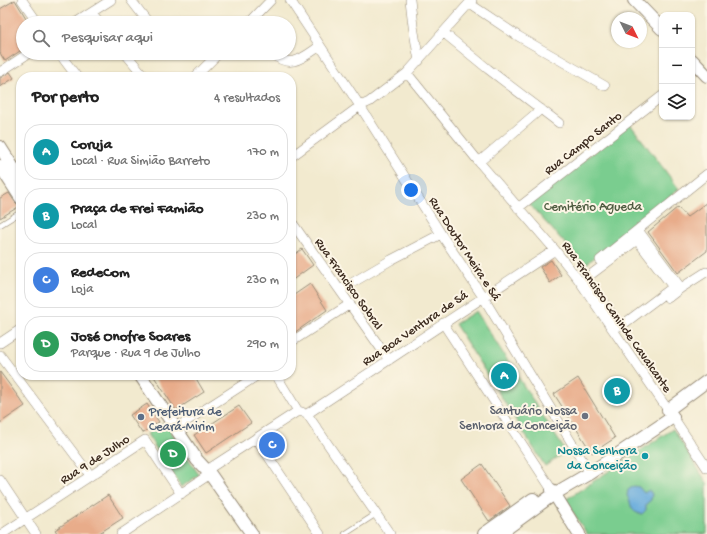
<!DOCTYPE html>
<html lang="pt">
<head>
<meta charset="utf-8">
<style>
  :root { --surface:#fff; --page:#f6f6f6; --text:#222; --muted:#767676; --line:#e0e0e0; --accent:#c8321e }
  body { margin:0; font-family:"Gochi Hand",sans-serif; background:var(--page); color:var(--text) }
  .controls { position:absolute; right:12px; top:12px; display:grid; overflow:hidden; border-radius:8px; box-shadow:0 1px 3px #0004 }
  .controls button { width:36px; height:36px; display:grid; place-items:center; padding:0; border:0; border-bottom:1px solid var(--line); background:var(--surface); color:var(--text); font:20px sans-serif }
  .compass { position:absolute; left:611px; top:12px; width:36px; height:36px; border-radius:50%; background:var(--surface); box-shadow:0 1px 3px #0004; rotate:132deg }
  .you { position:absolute; left:411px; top:190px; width:14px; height:14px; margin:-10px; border:3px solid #fff; border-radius:50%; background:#1a73e8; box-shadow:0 0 0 6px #1a73e833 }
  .badge { display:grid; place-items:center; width:26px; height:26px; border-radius:50%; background:var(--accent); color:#fff; font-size:13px; font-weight:700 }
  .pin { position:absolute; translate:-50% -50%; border:2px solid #fff; box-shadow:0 1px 4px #0006 }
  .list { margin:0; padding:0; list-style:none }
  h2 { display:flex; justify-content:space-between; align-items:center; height:52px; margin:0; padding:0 16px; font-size:17px }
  h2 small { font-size:13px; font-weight:400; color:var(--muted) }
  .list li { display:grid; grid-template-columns:26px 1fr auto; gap:12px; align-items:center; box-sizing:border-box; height:56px; margin:0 8px 8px; padding:0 8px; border:1px solid var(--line); border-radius:16px }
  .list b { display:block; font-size:15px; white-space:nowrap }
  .list p { margin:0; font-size:13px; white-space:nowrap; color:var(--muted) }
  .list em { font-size:13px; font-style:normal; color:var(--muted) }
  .icon { flex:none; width:22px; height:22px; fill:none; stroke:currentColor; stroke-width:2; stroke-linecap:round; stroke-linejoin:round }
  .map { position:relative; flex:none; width:707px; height:534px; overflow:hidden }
  .search { position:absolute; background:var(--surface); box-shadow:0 1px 3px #0004; left:16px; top:16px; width:280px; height:44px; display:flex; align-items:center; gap:10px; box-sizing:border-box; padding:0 14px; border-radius:22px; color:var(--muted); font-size:15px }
  .panel { position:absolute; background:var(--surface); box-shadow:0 1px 3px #0004; left:16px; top:72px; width:280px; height:308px; border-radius:16px }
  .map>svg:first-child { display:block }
  .green { fill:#7acd8f; stroke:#5a7c56 }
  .water { fill:#67acdd; stroke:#516b7e }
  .building { fill:#e8ac8a }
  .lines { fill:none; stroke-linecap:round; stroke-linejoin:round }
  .lane-casing { stroke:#968a76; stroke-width:6 }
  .street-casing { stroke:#968a76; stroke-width:10 }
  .secondary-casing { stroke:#968a76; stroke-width:14 }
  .lane { stroke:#fff; stroke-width:4.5 }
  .street { stroke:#fff; stroke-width:9 }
  .secondary { stroke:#fff; stroke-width:12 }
  .worship-dot { fill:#6b7280; stroke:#fcf5e5; stroke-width:1.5 }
  .service-dot { fill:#5c6f8a; stroke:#fcf5e5; stroke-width:1.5 }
  .culture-dot { fill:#0f9aa8; stroke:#fcf5e5; stroke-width:1.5 }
  .labels { text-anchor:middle; stroke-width:4; stroke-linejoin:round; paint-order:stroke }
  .street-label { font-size:13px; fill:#3b2a1e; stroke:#fcf5e5 }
  .park-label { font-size:13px; fill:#4e5b40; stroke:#fcf5e5 }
  .worship-label { font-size:13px; fill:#5b616d; stroke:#fcf5e5; text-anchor:end }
  .service-label { font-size:13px; fill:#4e5e75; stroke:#fcf5e5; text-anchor:start }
  .culture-label { font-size:13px; fill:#0d838f; stroke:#fcf5e5; text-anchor:end }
</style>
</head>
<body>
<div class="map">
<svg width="707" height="534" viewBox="0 0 707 534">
  <rect width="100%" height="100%" fill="#fcf5e5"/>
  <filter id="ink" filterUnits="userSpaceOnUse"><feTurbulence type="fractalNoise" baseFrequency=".025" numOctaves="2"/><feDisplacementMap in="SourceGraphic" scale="8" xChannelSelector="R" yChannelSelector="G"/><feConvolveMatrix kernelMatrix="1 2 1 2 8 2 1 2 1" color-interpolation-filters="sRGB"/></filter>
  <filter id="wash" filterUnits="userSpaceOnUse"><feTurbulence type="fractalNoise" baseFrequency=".012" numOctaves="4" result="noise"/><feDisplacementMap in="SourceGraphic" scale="16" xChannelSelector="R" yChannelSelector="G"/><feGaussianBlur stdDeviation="0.9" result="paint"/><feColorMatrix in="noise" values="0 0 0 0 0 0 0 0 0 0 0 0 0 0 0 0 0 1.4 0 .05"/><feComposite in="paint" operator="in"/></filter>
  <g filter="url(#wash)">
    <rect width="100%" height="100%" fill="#f2eacf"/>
    <!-- green -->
    <path class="green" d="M630 124 679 189 585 265 528 203Z
      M476 311 566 452 545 466 455 324Z
      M165 422 199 475 181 487 147 434Z
      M673 429 707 483V534H587L565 500Z"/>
    <!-- water -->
    <path class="water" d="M634 486 639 487 644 493 649 490 652 494 651 500 646 504V510L642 514C628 512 633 504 627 496L628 490Z"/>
    <g id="blocks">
      <!-- building -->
      <path class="building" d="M15 0 29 23H23V49L5 61 0 53V9Z
        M10 72 14 78 0 87V78Z
        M9 193 15 202 20 206 0 218V198Z
        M707 202V251L678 273 648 232 678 207 687 217Z
        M302 249 313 265 291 281V257Z
        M551 260 561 275 550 283 540 267Z
        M310 284 327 310 291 335V297Z
        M0 372 25 406 0 423Z
        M153 375H194L204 392 176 410Z
        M578 378 615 438 592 453 554 394Z
        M147 404 159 422 142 433 130 415Z
        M239 406 251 423 206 453 194 435Z
        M482 464 510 506 489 521 461 479Z
        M108 495 123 518 98 534H58L55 530Z"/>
    </g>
  </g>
  <g filter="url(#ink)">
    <use href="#blocks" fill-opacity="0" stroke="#968a76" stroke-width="1"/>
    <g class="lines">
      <!-- lane casing -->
      <g class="lane-casing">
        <path id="lane" d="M0 225 21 212
          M345 534 376 514"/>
      </g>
      <!-- street casing -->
      <g class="street-casing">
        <path id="street" d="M22 0 38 23
          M131 0 148 22 151 23
          M290 0 360 106 441 234 483 297 590 473
          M410 0 413 26 419 61
          M470 4 518 36 605 86
          M92 13 100 23
          M75 23 111 0
          M249 23 271 0
          M444 33 488 69 559 123
          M59 53 77 77
          M125 53 145 77
          M271 53C291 70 302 58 320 46
          M0 72 29 53
          M407 73 479 162 555 250 578 279 668 410
          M195 77 219 53
          M291 157 360 106 369 102 407 73 472 0
          M479 162 541 109
          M518 208 662 96
          M291 221 389 360
          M638 230 681 288 668 298
          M637 240 673 287 621 326 585 279Z
          M600 260 707 174
          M681 288 706 272
          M340 290 391 260 441 234
          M443 323 552 490
          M291 342 350 304
          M0 343 21 329
          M0 355 90 475
          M276 375 298 411 302 412
          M307 414 555 250
          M307 414 390 534
          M673 417 707 468
          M176 428 258 375
          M256 438 320 534
          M207 470 298 411
          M0 480 36 534
          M2 534 145 440 181 494
          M121 534 210 474"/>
      </g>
      <!-- secondary casing -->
      <g class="secondary-casing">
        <path id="secondary" d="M634 0 662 29
          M692 60 707 76
          M0 147 21 180
          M0 166 21 198
          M140 375 197 460 210 474 252 534
          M552 490 579 534
          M484 534 533 499
          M499 534 554 494 590 473 673 417 668 410 707 381"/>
      </g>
      <!-- lane -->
      <use href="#lane" class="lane"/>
      <!-- street -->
      <use href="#street" class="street"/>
      <!-- secondary -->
      <use href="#secondary" class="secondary"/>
    </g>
  </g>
  <!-- markers -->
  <circle class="worship-dot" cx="585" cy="416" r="4"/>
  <circle class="service-dot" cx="141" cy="417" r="4"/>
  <circle class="culture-dot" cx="645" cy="456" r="4"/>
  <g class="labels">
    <!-- street labels -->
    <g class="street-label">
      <text transform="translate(582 142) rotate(-38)" y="5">Rua Campo Santo</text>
      <text transform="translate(466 248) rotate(57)" y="5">Rua Doutor Meira e Sá</text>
      <text transform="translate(350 283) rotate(55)" y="5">Rua Francisco Sobral</text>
      <text transform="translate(618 316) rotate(55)" y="5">Rua Francisco Caninde Cavalcante</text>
      <text transform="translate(414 327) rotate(-34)" y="5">Rua Boa Ventura de Sá</text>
      <text transform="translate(94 458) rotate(-33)" y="5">Rua 9 de Julho</text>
    </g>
    <!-- park labels -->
    <g class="park-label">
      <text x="593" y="210">Cemitério Agueda</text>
    </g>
    <!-- worship labels -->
    <g class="worship-label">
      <text x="577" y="414">Santuário Nossa<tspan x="577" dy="15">Senhora da Conceição</tspan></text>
    </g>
    <!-- service labels -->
    <g class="service-label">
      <text x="149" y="415">Prefeitura de<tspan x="149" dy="15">Ceará-Mirim</tspan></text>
    </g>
    <!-- culture labels -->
    <g class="culture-label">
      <text x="637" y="454">Nossa Senhora<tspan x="637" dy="15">da Conceição</tspan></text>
    </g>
  </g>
</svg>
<div class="controls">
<button>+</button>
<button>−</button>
<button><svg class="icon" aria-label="layers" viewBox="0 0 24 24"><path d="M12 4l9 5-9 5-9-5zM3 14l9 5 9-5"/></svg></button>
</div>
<svg class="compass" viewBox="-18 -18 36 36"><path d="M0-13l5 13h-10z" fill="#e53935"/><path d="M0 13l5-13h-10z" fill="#767676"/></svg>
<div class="you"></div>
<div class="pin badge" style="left:504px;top:376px;background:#0f9aa8">A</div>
<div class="pin badge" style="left:617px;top:391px;background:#0f9aa8">B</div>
<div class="pin badge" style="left:272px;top:445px;background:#3f7fe0">C</div>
<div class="pin badge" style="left:173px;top:454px;background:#2e9e5b">D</div>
<div class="search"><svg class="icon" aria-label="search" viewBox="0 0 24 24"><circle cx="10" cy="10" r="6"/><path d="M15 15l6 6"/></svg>Pesquisar aqui</div>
<section class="panel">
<h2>Por perto<small>4 resultados</small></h2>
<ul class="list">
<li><span class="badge" style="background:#0f9aa8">A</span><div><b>Coruja</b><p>Local · Rua Simião Barreto</p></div><em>170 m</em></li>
<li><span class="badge" style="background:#0f9aa8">B</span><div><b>Praça de Frei Famião</b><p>Local</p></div><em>230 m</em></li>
<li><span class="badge" style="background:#3f7fe0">C</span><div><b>RedeCom</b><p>Loja</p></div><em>230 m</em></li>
<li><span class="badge" style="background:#2e9e5b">D</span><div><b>José Onofre Soares</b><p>Parque · Rua 9 de Julho</p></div><em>290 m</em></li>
</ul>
</section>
</div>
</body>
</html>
